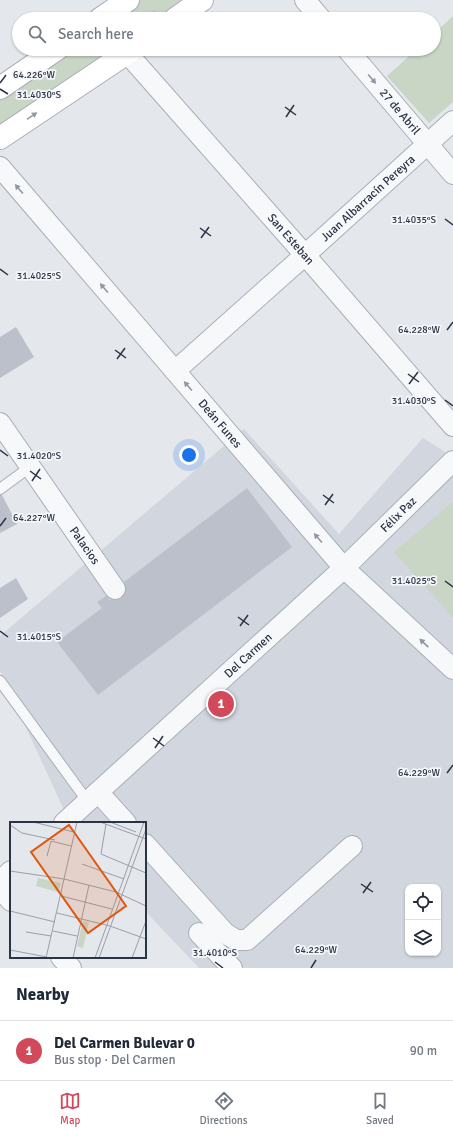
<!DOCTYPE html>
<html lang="en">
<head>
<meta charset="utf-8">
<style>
  :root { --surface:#fff; --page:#f2f2f3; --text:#1f2937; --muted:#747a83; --line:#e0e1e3; --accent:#d1495b }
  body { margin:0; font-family:Signika,sans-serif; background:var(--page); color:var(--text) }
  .controls { position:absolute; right:12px; bottom:12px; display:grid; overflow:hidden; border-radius:8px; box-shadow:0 1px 3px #0004 }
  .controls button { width:36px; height:36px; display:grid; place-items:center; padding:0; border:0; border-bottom:1px solid var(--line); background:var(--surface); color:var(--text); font:20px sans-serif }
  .you { position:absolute; left:189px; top:455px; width:14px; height:14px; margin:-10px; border:3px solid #fff; border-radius:50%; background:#1a73e8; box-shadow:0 0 0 6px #1a73e833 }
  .badge { display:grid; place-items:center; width:26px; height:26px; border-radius:50%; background:var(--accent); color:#fff; font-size:13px; font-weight:700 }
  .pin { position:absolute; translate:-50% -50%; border:2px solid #fff; box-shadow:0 1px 4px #0006 }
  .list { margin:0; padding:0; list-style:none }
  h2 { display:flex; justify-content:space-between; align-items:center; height:52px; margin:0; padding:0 16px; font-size:17px }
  h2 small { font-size:13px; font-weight:400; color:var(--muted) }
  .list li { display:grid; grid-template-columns:26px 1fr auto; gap:12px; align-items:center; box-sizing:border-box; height:60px; padding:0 16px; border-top:1px solid var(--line) }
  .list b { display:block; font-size:15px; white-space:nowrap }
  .list p { margin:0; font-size:13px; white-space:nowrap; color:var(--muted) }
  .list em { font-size:13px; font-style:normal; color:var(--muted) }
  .icon { flex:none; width:22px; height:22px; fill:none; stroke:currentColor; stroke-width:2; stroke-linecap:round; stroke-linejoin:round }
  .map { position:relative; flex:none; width:453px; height:968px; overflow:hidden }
  .search { position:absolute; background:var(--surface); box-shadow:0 1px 3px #0004; left:12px; right:12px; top:12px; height:44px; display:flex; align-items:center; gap:10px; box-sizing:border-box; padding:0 14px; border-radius:22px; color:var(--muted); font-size:15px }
  .sheet { height:112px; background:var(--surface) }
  nav { display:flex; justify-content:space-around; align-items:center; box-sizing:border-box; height:56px; border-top:1px solid var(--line); background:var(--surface); font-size:11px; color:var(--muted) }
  nav a { display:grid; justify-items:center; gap:2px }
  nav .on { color:var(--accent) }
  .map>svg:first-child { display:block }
  .built { fill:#d2d6de; fill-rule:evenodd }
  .green { fill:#c9d6c5 }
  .building { fill:#bbc0ca }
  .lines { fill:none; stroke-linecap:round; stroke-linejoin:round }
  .service-casing { stroke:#a9aeb7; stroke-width:12 }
  .minor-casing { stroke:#a9aeb7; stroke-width:22 }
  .secondary-casing { stroke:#a9aeb7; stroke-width:24 }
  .path { stroke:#c2c5cb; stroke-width:2.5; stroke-dasharray:3 3; stroke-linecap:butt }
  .service { stroke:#f7f8fa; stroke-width:10 }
  .minor { stroke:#f7f8fa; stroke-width:20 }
  .secondary { stroke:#fff; stroke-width:22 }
  .oneway { fill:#9196a0 }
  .oneway2 { fill:#959aa2 }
  .ticks { fill:none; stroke:#2b3445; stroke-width:1.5 }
  .labels { text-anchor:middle; stroke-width:3.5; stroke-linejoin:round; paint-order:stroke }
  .street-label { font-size:12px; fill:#2b3445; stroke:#f4f6f9 }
  .inset-road { fill:none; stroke:#9a9fa9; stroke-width:1 }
  .view { fill:#df570f; fill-opacity:0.15; stroke:#df570f; stroke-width:2 }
  .inset-edge { fill:none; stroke:#2b3445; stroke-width:2 }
  .ticks-label { font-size:10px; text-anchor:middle; fill:#2b3445; stroke:#f4f6f9; stroke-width:3.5; stroke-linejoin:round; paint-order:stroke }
</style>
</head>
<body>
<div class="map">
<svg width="453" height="968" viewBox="0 0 453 968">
  <rect width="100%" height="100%" fill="#e4e7ec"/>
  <!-- built -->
  <path class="built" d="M244 429 339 534 423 438 453 457V968H199L145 911V823H70L0 671V636ZM408 887H438V953H408Z"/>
  <!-- green -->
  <path class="green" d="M128 0H202L175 19H100Z
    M453 16V102L429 123 387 76 417 49H434V34Z
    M57 49H133L0 138V88Z
    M453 502V618L394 552Z"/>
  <!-- building -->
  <path class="building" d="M16 327 34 357 0 378V337Z
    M247 488 292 547 98 695 57 642 102 608 97 602 106 596 110 600H116L122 598 125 594 126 588 124 582Z
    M0 495H2L17 524 0 533Z
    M16 578 28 599 0 618V588Z"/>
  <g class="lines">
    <!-- service casing -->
    <g class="service-casing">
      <path id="service" d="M0 489 30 467
        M0 681 88 802"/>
    </g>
    <!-- minor casing -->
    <g class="minor-casing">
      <g id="minor">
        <path d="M305 0 321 19"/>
        <path id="s1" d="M347 49 453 174"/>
        <path id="s2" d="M127 53 305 255 453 426"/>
        <path id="s3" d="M0 167 344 568 453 669"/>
        <path id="s4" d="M175 371 305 255 453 121"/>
        <path id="s5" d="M0 423 115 589"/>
        <path d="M98 792 126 823"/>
        <path id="s6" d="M64 823 344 568 453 461"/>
        <path d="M145 844 225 933 236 940H247L352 846"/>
        <path d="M0 881 11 871"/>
        <path d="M0 888 11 901"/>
        <path d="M199 933 232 968"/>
        <path d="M61 957 71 968"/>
      </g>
    </g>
    <!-- secondary casing -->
    <g class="secondary-casing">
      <path id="secondary" d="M100 19 128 0
        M175 19 202 0
        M0 88 57 49
        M0 138 133 49"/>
    </g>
    <!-- path -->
    <path class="path" d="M143 19 158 9"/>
    <!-- service -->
    <use href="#service" class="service"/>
    <!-- minor -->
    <use href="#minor" class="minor"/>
    <!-- secondary -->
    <use href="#secondary" class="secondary"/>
  </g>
  <!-- one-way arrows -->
  <defs><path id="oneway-solid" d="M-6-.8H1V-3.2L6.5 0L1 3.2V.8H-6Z"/></defs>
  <g class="oneway">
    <use href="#oneway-solid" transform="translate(372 79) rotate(50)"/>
    <use href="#oneway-solid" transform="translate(19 189) rotate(-131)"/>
    <use href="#oneway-solid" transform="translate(104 288) rotate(-131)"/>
    <use href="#oneway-solid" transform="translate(188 386) rotate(-131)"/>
    <use href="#oneway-solid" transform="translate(318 538) rotate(-131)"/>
    <use href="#oneway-solid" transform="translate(424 643) rotate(-137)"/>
  </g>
  <use class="oneway2" href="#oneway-solid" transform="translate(32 116) rotate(-34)"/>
  <!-- ticks -->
  <path class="ticks" d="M0 83 6 75M0 89 8 94M285 107 296 115M286 117 294 105M445 219 453 225M200 228 211 236M201 238 209 227M0 269 8 275M447 330 453 322M115 350 126 358M117 359 125 348M408 374 419 382M409 384 418 372M445 400 453 406M0 450 8 456M30 471 41 479M32 481 40 469M323 495 334 503M325 505 333 494M0 526 6 518M445 581 453 587M238 617 249 625M240 626 248 615M0 631 8 637M153 738 164 746M155 748 163 736M447 773 453 765M361 884 373 892M363 893 371 882M215 962 223 968M311 968 316 960"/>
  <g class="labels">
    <!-- street labels -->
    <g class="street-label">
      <text dy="4" stroke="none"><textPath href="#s1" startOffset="82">27 de Abril</textPath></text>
      <text dy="4" stroke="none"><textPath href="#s4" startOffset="259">Juan Albarracín Pereyra</textPath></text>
      <text dy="4" stroke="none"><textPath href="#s2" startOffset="248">San Esteban</textPath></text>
      <text dy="4" stroke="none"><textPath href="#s3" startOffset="338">Deán Funes</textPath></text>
      <text dy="4" stroke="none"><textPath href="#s6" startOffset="455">Félix Paz</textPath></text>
      <text dy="4" stroke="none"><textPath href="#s5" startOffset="149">Palacios</textPath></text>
      <text dy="4" stroke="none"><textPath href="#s6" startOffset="249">Del Carmen</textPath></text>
    </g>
  </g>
  <!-- overview -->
  <g transform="translate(10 822)">
    <rect width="136" height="136" fill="#e4e7ec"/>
    <path d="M28 56 51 61 48 70 26 64ZM73 99 79 100 73 126 67 124Z" fill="#c9d6c5"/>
    <path class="inset-road" d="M23 0 64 10M90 0 136 17M100 0 126 10M96 2 91 32 136 51M0 3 12 11 45 18M37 34 41 19 61 24M72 42 114 57M0 49 54 57 106 70 136 84M51 74 102 87M0 89 45 100M47 91 100 104 136 117M43 109 67 114M16 110 41 114M0 128 37 135M36 136 67 0M63 136 79 63M85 136 134 0M89 136 136 7M122 136 136 99"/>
    <path class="view" d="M59 3 116 84 78 111 21 30Z"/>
    <rect width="136" height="136" class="inset-edge"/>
  </g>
  <g class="ticks-label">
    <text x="34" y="78">64.226°W</text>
    <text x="39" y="98">31.4030°S</text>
    <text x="414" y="223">31.4035°S</text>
    <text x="39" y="279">31.4025°S</text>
    <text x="419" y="333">64.228°W</text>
    <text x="414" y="404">31.4030°S</text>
    <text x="39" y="459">31.4020°S</text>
    <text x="34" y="521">64.227°W</text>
    <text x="414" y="584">31.4025°S</text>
    <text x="39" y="640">31.4015°S</text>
    <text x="419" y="776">64.229°W</text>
    <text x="316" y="953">64.229°W</text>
    <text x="215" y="956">31.4010°S</text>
  </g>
</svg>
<div class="controls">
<button><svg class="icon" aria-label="locate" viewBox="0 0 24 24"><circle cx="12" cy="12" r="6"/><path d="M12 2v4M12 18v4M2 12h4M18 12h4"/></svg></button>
<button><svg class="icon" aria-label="layers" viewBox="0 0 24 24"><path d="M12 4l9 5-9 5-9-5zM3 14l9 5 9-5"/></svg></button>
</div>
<div class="you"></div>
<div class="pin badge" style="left:221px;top:704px">1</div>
<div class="search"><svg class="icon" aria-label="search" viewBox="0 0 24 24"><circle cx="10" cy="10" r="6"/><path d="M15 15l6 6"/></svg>Search here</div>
</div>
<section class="sheet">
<h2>Nearby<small></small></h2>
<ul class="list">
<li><span class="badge">1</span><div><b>Del Carmen Bulevar 0</b><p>Bus stop · Del Carmen</p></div><em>90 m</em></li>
</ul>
</section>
<nav>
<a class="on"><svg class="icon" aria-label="map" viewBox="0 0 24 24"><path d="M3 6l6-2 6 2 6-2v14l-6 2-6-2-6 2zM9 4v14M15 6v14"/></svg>Map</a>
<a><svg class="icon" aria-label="directions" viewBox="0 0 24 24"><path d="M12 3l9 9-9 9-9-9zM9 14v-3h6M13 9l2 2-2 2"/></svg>Directions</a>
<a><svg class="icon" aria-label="saved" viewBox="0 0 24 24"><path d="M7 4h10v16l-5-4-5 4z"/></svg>Saved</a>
</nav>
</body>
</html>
